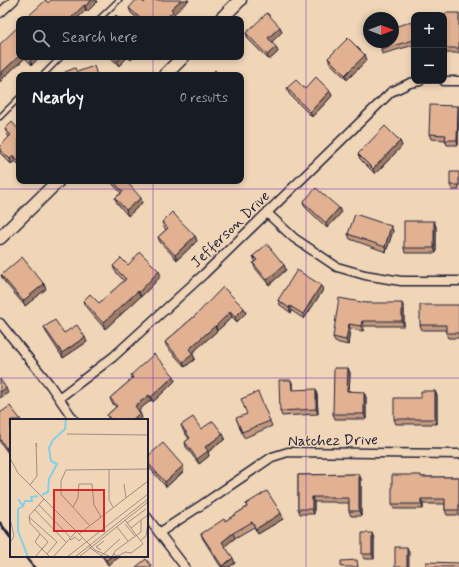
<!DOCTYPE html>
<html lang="en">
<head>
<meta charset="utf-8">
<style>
  :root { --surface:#171b24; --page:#242831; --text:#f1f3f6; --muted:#9ea1a6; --line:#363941 }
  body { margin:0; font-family:Mynerve,sans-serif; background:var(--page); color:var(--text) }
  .controls { position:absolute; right:12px; top:12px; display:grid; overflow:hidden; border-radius:8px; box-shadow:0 2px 6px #0003 }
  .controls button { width:36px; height:36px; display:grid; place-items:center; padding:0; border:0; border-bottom:1px solid var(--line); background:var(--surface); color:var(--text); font:20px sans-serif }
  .compass { position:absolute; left:363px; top:12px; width:36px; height:36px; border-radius:50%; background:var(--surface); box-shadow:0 2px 6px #0003; rotate:90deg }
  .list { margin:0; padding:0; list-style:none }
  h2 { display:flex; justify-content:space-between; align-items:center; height:52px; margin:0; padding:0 16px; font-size:17px }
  h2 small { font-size:13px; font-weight:400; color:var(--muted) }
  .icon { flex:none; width:22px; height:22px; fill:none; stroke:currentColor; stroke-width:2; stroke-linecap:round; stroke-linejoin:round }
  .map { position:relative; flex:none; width:459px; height:567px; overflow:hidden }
  .search { position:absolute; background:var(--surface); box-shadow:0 2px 6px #0003; left:16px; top:16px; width:228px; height:44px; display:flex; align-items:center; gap:10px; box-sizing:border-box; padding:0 14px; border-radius:8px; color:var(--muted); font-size:15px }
  .panel { position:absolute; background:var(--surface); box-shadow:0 2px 6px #0003; left:16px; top:72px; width:228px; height:112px; border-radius:8px }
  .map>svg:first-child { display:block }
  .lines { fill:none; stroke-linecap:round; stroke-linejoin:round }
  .service-casing { stroke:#22223b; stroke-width:7 }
  .minor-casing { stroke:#22223b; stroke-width:11 }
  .secondary-casing { stroke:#22223b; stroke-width:15 }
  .service { stroke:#f0d6b7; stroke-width:4 }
  .minor { stroke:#f0d6b7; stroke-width:8 }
  .secondary { stroke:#f0d6b7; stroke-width:12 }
  .rail { stroke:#22223b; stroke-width:3 }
  .wall { fill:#c2987e; stroke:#22223b }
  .shaded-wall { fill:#9e7c66; stroke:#22223b }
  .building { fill:#e1b192; stroke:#22223b }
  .grid { fill:none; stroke:#7b2cbf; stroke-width:1; stroke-opacity:0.55 }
  .labels { text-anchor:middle; stroke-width:3; stroke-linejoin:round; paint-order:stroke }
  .street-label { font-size:15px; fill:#22223b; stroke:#f0d6b7 }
  .inset-river { fill:none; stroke:#85cfe6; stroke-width:2 }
  .inset-road { fill:none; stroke:#9e8e85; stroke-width:1 }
  .view { fill:#d62828; fill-opacity:0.15; stroke:#d62828; stroke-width:2 }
  .inset-edge { fill:none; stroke:#22223b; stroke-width:2 }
</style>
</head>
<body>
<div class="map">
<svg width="459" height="567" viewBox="0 0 459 567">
  <rect width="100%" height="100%" fill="#f0d6b7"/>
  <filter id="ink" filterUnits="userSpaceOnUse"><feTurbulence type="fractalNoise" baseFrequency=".025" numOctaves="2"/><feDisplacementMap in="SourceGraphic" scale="8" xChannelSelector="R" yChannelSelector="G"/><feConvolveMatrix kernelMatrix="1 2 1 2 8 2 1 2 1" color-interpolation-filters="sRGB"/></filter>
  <g filter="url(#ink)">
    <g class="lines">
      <!-- service casing -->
      <g class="service-casing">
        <path id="service" d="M99 19 119 0
          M43 75 61 57
          M0 117 19 98"/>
      </g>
      <!-- minor casing -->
      <g class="minor-casing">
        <path id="minor" d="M0 13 14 0
          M444 81H459
          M267 213 294 238 337 267 365 275 401 281H459
          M0 323 50 385 74 420
          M59 398 113 357 204 274 391 92 410 83 420 81
          M147 517 185 567
          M159 533 203 504 272 457 288 452 459 454"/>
      </g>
      <!-- secondary casing -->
      <g class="secondary-casing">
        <path id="secondary" d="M221 19 240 0
          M165 75 183 57
          M0 238 58 181"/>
      </g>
      <!-- service -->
      <use href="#service" class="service"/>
      <!-- minor -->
      <use href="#minor" class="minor"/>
      <!-- secondary -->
      <use href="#secondary" class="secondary"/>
      <!-- rail -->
      <path class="rail" d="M0 523 11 538
        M25 556 34 567"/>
    </g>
    <!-- wall -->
    <path class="wall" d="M144 3 174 14 175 16 172 19H138L131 13 129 8Z
      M459 13V53H444V28H445Z
      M412 22 414 29V45L382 54 381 49Z
      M280 27 282 32 271 42 276 47 278 52 269 60 248 39 246 33Z
      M365 55 367 60 347 80 330 63 328 58Z
      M19 57H40L32 65 25 58 3 78V79L0 82Z
      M110 57H134L131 60 128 57 119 66Z
      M287 88 305 89 330 91 332 96 312 117 289 94Z
      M458 106V145H447L445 140 431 139 429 134Z
      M5 129 19 130V165L15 161 11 164 0 153V146L9 137 7 134Z
      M400 141 402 146 375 174 360 159 358 154Z
      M459 172V190H452L450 185Z
      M110 181H129L127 183 142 203 128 216 117 203 115 198 121 193Z
      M303 202 339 208 341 213 327 228 305 207Z
      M434 221 436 227V253H405L404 248Z
      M162 222 195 236 197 241 177 260 160 242 158 237 166 230 164 227Z
      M391 226 393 231 386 252 350 239 348 234Z
      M253 256 284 265 286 270 269 285 255 268 253 263 255 261Z
      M128 265 161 276 141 297H140L105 329 85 306 83 301 99 303 124 281 115 271 113 266Z
      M1 275 46 289 25 306 3 280Z
      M323 290 304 319 292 311 291 313 280 305 278 300Z
      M366 303 404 308V326H364L363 331 350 329 348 345 335 342 333 337Z
      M459 305V338H448L446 333V330H422L420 325Z
      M244 308 246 313 237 322 232 317 217 331 192 353 195 359 185 367 167 347 165 342 196 315Z
      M44 327 64 333 87 342 63 358 46 332Z
      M348 368 350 373 349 391 366 397V419H335L333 414Z
      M131 375 175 381 153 402 151 400 139 410 140 413 142 418 139 420H109L107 415 116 407 112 403 110 398 132 379Z
      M293 385V390L317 395 318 414 282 416 280 411Z
      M435 391 437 396V424H396L394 419 421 398Z
      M0 413 11 420V451L8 453 0 442Z
      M236 418 270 421 272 426 244 438Z
      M181 425 223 434 225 439 208 452 209 456 199 464 186 447 185 442 189 439 183 430Z
      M147 457 184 471 166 487 147 465Z
      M359 474 361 479V516H351L349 511V503H336L335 502H314V514H300L298 509V475Z
      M422 477H459V515H447L445 510V504H423V509H394L392 504Z
      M246 504 283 519 258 534 254 527 235 538 225 546 235 563 229 567H221L203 539 201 534 225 521 247 507Z
      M372 533 374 539V559H364L362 554Z
      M102 556H121L108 565Z"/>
    <!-- shaded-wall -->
    <path class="shaded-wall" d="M92 0H96L97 2 87 12 85 6Z
      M181 0H189L174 14 175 16 172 19H165L171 9Z
      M84 5 86 10 77 19H70Z
      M280 27 282 32 270 44 268 38Z
      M276 47 278 52 269 60 267 55Z
      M365 55 367 60 347 80 345 75Z
      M19 56V57H25V58L3 78V79L0 82V75L1 73Z
      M32 57H40L32 65 30 59Z
      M122 57H128L119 66 117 61Z
      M130 57H134L131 60Z
      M330 91 332 96 312 117 310 112Z
      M458 106 459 109 458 145 457 140Z
      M400 141 402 146 375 174 373 169Z
      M13 156 15 161 11 164 10 159Z
      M141 198 142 203 128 216 126 210Z
      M339 208 341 213 327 228 326 223Z
      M434 221 436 227V253L434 248Z
      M391 226 393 231 386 252 385 247Z
      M195 236 197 241 177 260 175 255Z
      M284 265 286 270 269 285 267 280Z
      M159 271 161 276 141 297 139 292Z
      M44 284 46 289 25 306 23 301Z
      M321 285 323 290 304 319 303 314Z
      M138 291 140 297 105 329 103 323Z
      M402 303 404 308V326L402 321Z
      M290 306 292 311 291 313 289 308Z
      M244 308 246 313 237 322 235 317Z
      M230 312 232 317 217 331 216 326Z
      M362 321 364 326 363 331 361 326Z
      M349 324 350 329 348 345 346 340Z
      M215 326 217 331 191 354 189 349Z
      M85 337 87 342 63 358 62 353Z
      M193 354 195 359 185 367 183 362Z
      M348 368 350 373 349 396 347 391Z
      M174 376 175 381 153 402 151 397Z
      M291 380 293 385 294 395 292 390Z
      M6 388 8 393 0 398V392Z
      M316 389 317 395 318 414 316 409Z
      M435 391 437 396V424L435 419Z
      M364 392 366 397V419L364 414Z
      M149 395 151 400 137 412 135 406Z
      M140 413 142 418 139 420H132Z
      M223 434 225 439 208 452 209 456 199 464 197 459 205 447Z
      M11 444V451L8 453 6 448Z
      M183 466 184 471 166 487 165 482Z
      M359 474 361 479V516L359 511Z
      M312 497 314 502V514L312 509Z
      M421 499 423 504V509L421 504Z
      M281 513 283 519 258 534 256 529Z
      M233 533 235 538 224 547 222 542Z
      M372 533 374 539V559L372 554Z
      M407 547 409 552V567H407Z
      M112 556H121L108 565 106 560Z
      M233 558 235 563 229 567H222V566Z"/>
    <!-- building -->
    <path class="building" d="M46 0 48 3 51 0H92L85 6 84 5 70 19H25Z
      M136 0H141L144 3 146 0H181L171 9 173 11 165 19H141L129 8Z
      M267 13 280 27 268 38 276 47 267 55 246 33Z
      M445 13H459V48H444V28H445Z
      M116 15 120 19H112Z
      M412 22 414 31V40L381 49 379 42H393V27Z
      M19 26V56L1 73 2 74 0 75V44Z
      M348 38 365 55 345 75 328 58Z
      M27 57H32L30 59Z
      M113 57H122L117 61Z
      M94 66 97 75H66L65 72 75 68 77 72Z
      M215 70 220 75H210Z
      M316 77 330 91 310 112 287 88 296 80 305 89Z
      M430 105 458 106 457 140H445L446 135 429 134Z
      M12 122 19 130V162L13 156 10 159 0 150V146L11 135 5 129Z
      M385 126 400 141 373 169 358 154Z
      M450 172H459V185H450Z
      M113 181H126L141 198 126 210 115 198 123 192Z
      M316 188 339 208 326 223 303 202Z
      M172 212 195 236 175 255 158 237 168 228 162 222Z
      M355 214 391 226 385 247 348 234Z
      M404 221H434V248H404Z
      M267 244 284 265 267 280 253 263 257 260 253 256Z
      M140 252 159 271 139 292 138 291 103 323 83 301 90 294 99 303 126 279 113 266 121 258 128 265Z
      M22 257 44 284 23 301 1 275Z
      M297 270 321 285 303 314 290 306 289 308 278 300Z
      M223 287 244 308 235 317 230 312 216 326H215L189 349 193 354 183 362 165 342 196 315Z
      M339 298 366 303H402V321H362L361 326 349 324 346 340 333 337Z
      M420 305H459V333H446V325H420Z
      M55 320 64 333 77 325 85 337 62 353 44 327Z
      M154 354 174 376 151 397 149 395 135 406 140 413 132 420H111L107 415 117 406 110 398 133 378 131 375Z
      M334 368H348L347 391 364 392V414H333Z
      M0 379 6 388 0 392Z
      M279 380H291L292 390 316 389V409L280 411Z
      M421 391H435V419H394V398H421Z
      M258 392 270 421 242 432 236 418 247 414 241 399Z
      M10 406 21 420H11V444L6 448 0 439V413Z
      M193 417 201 429 213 421 223 434 205 447 208 451 197 459 185 442 190 438 181 425Z
      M163 443 183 466 165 482 147 462V457Z
      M359 474V511H349V498H334V497H312V509H298V475Z
      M392 475H421V477H459V510H445V499H421V504H392Z
      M267 491 281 513 256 529 252 522 233 533 222 542 233 558 222 566 201 534 224 519 225 521 247 507 246 504Z
      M362 533H372V554H362Z
      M395 547H407V567H395Z
      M103 556H112L106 560Z
      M146 559 152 567H136Z
      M357 560 358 567H341V561Z
      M426 562 459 563V567H426Z"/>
  </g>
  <!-- grid -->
  <path class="grid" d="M153 0V19M306 0V567M153 57V75M153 181V567M0 189H459M0 378H459"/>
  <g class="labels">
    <!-- street labels -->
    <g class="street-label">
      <text transform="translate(230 229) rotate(-44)" y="5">Jefferson Drive</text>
      <text transform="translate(333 440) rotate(-1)" y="5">Natchez Drive</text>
    </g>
  </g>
  <!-- overview -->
  <g transform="translate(10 419)">
    <rect width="138" height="138" fill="#f0d6b7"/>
    <path class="inset-river" d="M32 76 38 73 39 60 47 45 41 42 39 29 43 21 55 10 56 0M8 80 13 87 15 82H22L21 78 28 77M13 87 8 90V112L18 138"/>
    <path class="inset-road" d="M57 15 138 16M0 39 8 54 85 131 101 138M99 50V81L103 88M114 65 116 79M20 66 27 57 26 24 27 28M29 86 60 118M63 88 68 79 69 65H82L84 86 91 98M24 90 56 123M19 98 47 123 37 135M0 99 4 117 0 124M117 104 136 90M115 105 125 117M79 106 51 75V62L56 51 138 50M107 108 118 122M121 109 131 101M30 115 25 123 40 138M69 115 138 62M59 119 61 121 65 118 69 122 72 119M131 121 136 117 138 103M79 128 93 138M91 131 86 128 94 122M103 135 108 137 115 133 121 134 133 125 115 101M25 138 38 123 20 104 19 97 34 80M43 138 66 113M57 138 138 75M65 138 138 80M69 138 138 83M90 138 110 120M102 138 105 132 131 113V101L138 96"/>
    <path class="view" d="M44 71H94V112H44Z"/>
    <rect width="138" height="138" class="inset-edge"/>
  </g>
</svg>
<div class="controls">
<button>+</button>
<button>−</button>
</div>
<svg class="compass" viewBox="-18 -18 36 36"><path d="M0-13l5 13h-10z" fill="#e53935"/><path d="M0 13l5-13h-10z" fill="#9ea1a6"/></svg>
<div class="search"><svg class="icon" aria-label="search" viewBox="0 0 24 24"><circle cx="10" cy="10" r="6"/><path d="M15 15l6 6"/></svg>Search here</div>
<section class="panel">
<h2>Nearby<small>0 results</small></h2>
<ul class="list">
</ul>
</section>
</div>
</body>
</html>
